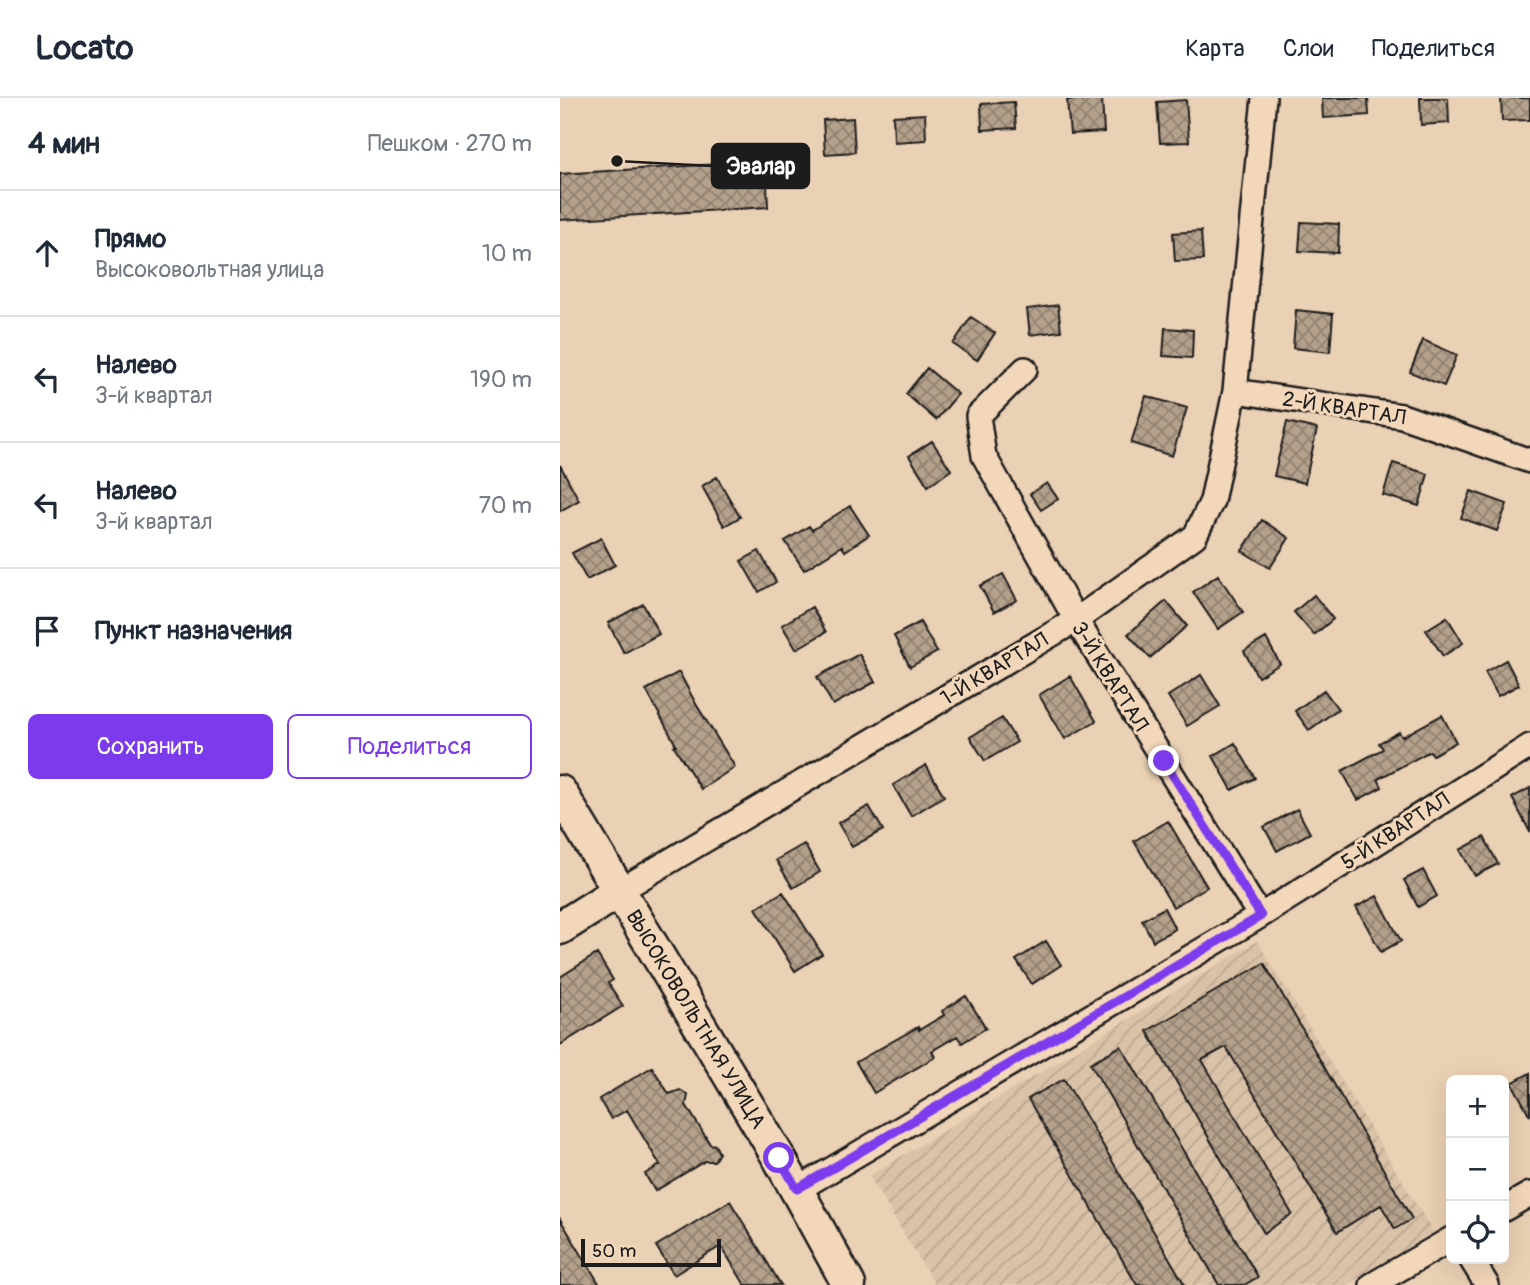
<!DOCTYPE html>
<html lang="ru">
<head>
<meta charset="utf-8">
<style>
  :root { --surface:#fff; --page:#f6f6f7; --text:#1f2937; --muted:#747a83; --line:#e0e1e3; --accent:#7c3aed }
  body { margin:0; font-family:Pangolin,sans-serif; background:var(--page); color:var(--text) }
  .controls { position:absolute; right:21px; bottom:21px; display:grid; overflow:hidden; border-radius:10px; box-shadow:0 7px 28px #0002 }
  .controls button { width:63px; height:63px; display:grid; place-items:center; padding:0; border:0; border-bottom:2px solid var(--line); background:var(--surface); color:var(--text); font:35px sans-serif }
  .scale { position:absolute; left:21px; bottom:18px; width:140px; box-sizing:border-box; padding-left:7px; border:4px solid #1c1c1c; border-top:0; font-size:19px; line-height:24px; white-space:nowrap; color:#1c1c1c; -webkit-text-stroke:5px #f3d7ba; paint-order:stroke }
  .stop { position:absolute; width:21px; height:21px; margin:-16px; border:5px solid #7c3aed; border-radius:50%; background:#fff }
  .stop.end { background:#7c3aed; border-color:#fff; box-shadow:0 2px 7px #0008 }
  .list { margin:0; padding:0; list-style:none }
  h2 { display:flex; justify-content:space-between; align-items:center; height:91px; margin:0; padding:0 28px; font-size:30px }
  h2 small { font-size:23px; font-weight:400; color:var(--muted) }
  .list li { display:grid; grid-template-columns:46px 1fr auto; gap:21px; align-items:center; box-sizing:border-box; height:126px; padding:0 28px; border-top:2px solid var(--line) }
  .list b { display:block; font-size:26px; white-space:nowrap }
  .list p { margin:0; font-size:23px; white-space:nowrap; color:var(--muted) }
  .list em { font-size:23px; font-style:normal; color:var(--muted) }
  .actions { display:flex; gap:14px; padding:21px 28px }
  .actions a { flex:1; padding:16px 0; border:2px solid var(--accent); border-radius:10px; text-align:center; font-size:24px; color:var(--accent) }
  .actions .main { background:var(--accent); color:#fff }
  .icon { flex:none; width:38px; height:38px; fill:none; stroke:currentColor; stroke-width:2; stroke-linecap:round; stroke-linejoin:round }
  .map { position:relative; flex:none; width:970px; height:1187px; overflow:hidden }
  header { display:flex; align-items:center; gap:42px; box-sizing:border-box; height:98px; padding:0 35px; background:var(--surface); border-bottom:2px solid var(--line) }
  header strong { font-size:33px }
  nav { display:flex; gap:38px; margin-inline-start:auto; font-size:24px }
  main { display:flex }
  aside { flex:1; background:var(--surface) }
  .map>svg:first-child { display:block }
  .industrial { fill:url(#industrial-furrows) }
  .building { fill:url(#building-cross-hatch); stroke:#1c1c1c; stroke-width:2 }
  .lines { fill:none; stroke-linecap:round; stroke-linejoin:round }
  .street-casing { stroke:#1c1c1c; stroke-width:28 }
  .secondary-casing { stroke:#1c1c1c; stroke-width:37 }
  .street { stroke:#f3d7ba; stroke-width:23 }
  .secondary { stroke:#f3d7ba; stroke-width:32 }
  .route { stroke:#7c3aed; stroke-width:9 }
  .labels { text-anchor:middle; stroke-width:6; stroke-linejoin:round; paint-order:stroke }
  .street-label { font-size:21px; fill:#1c1c1c; stroke:#f3d7ba }
  .leader { fill:none; stroke:#1c1c1c; stroke-width:2.5 }
  .callout-dot { fill:#1c1c1c; stroke:#f3d7ba; stroke-width:2.5 }
  .callout { fill:#1c1c1c; stroke:#1c1c1c; stroke-width:2.5 }
  .callout-label { font-size:23px; text-anchor:middle; font-weight:bold; fill:#fff }
</style>
</head>
<body>
<header>
<strong>Locato</strong>
<nav><a>Карта</a><a>Слои</a><a>Поделиться</a></nav>
</header>
<main>
<aside>
<h2>4 мин<small>Пешком · 270 m</small></h2>
<ul class="list">
<li><svg class="icon" aria-label="ahead" viewBox="0 0 24 24"><path d="M12 20V5M6 11l6-6 6 6"/></svg><div><b>Прямо</b><p>Высоковольтная улица</p></div><em>10 m</em></li>
<li><svg class="icon" aria-label="left" viewBox="0 0 24 24"><path d="M17 20v-9H6M10 6l-5 5 5 5"/></svg><div><b>Налево</b><p>3-й квартал</p></div><em>190 m</em></li>
<li><svg class="icon" aria-label="left" viewBox="0 0 24 24"><path d="M17 20v-9H6M10 6l-5 5 5 5"/></svg><div><b>Налево</b><p>3-й квартал</p></div><em>70 m</em></li>
<li><svg class="icon" aria-label="arrive" viewBox="0 0 24 24"><path d="M6 21V4h12l-3 4 3 4H6"/></svg><div><b>Пункт назначения</b></div></li>
</ul>
<div class="actions"><a class="main">Сохранить</a><a>Поделиться</a></div>
</aside>
<div class="map">
<svg width="970" height="1187" viewBox="0 0 970 1187">
  <defs>
    <pattern id="industrial-furrows" width="10" height="10" patternUnits="userSpaceOnUse" patternTransform="scale(1.75)"><rect width="10" height="10" fill="#dac2a8"/><path d="M-1 1l2-2M0 10L10 0M9 11l2-2" fill="none" stroke="#baa690"/></pattern>
    <pattern id="building-cross-hatch" width="8" height="8" patternUnits="userSpaceOnUse" patternTransform="scale(1.75)"><rect width="8" height="8" fill="#b4a18b"/><path d="M0 0l8 8M0 8l8-8" fill="none" stroke="#928271"/></pattern>
  </defs>
  <rect width="100%" height="100%" fill="#ead0b4"/>
  <filter id="ink" filterUnits="userSpaceOnUse"><feTurbulence type="fractalNoise" baseFrequency=".0143" numOctaves="2"/><feDisplacementMap in="SourceGraphic" scale="14" xChannelSelector="R" yChannelSelector="G"/><feConvolveMatrix kernelMatrix="1 2 1 2 8 2 1 2 1" color-interpolation-filters="sRGB"/></filter>
  <g filter="url(#ink)">
    <!-- industrial -->
    <path class="industrial" d="M697 843 873 1134 787 1187H375L309 1078Z"/>
    <!-- building -->
    <path class="building" d="M542 0 544 34 510 36 507 2Z
      M762 0H808L809 17 763 20Z
      M860 0H888L889 25 861 27Z
      M941 0H970V22L942 23Z
      M626 2 629 44 600 45 597 4Z
      M454 4 456 30 422 32 421 6Z
      M365 16 366 42 334 44 333 18Z
      M293 20 295 54 265 56 263 22Z
      M206 63 208 109 0 122V76Z
      M741 124 779 126 778 155 739 153Z
      M641 133 643 162 615 163 613 135Z
      M498 207 501 233 470 237 467 211Z
      M736 212 773 216 770 254 733 250Z
      M411 219 435 235 417 262 393 246Z
      M605 230 633 232 632 260 603 258Z
      M863 242 897 257 884 288 850 274Z
      M367 270 398 296 376 322 346 296Z
      M586 298 627 310 612 358 571 345Z
      M727 324 757 331 745 385 714 378Z
      M372 343 391 372 368 388 349 358Z
      M833 365 868 376 859 408 823 397Z
      M0 367 19 402 0 413Z
      M157 379 180 419 164 428 142 388Z
      M487 385 498 401 481 412 470 396Z
      M911 393 947 406 937 433 901 420Z
      M290 408 309 437 285 453 282 448 244 472 225 443 249 428 252 432Z
      M702 422 729 440 710 470 682 453Z
      M41 440 55 467 27 482 12 455Z
      M199 453 216 484 199 494 181 463Z
      M443 476 457 502 434 514 420 488Z
      M658 477 683 514 658 531 633 494Z
      M754 497 773 521 754 537 734 514Z
      M606 503 627 528 590 560 568 536Z
      M83 506 99 536 64 555 48 525Z
      M252 509 266 534 236 551 222 527Z
      M887 519 903 545 883 558 866 532Z
      M360 524 377 554 350 569 334 538Z
      M706 540 720 566 698 579 684 553Z
      M299 556 315 584 273 607 257 579Z
      M946 562 959 587 938 598 925 574Z
      M119 574 136 606 175 669 141 691 114 648 116 647 86 592Z
      M641 577 660 608 627 628 608 598Z
      M510 578 536 623 505 641 479 597Z
      M764 592 778 611 749 632 735 613Z
      M882 617 896 644 873 657 870 653 818 681 822 689 798 702 782 673 823 651 819 645 839 634 842 639Z
      M442 620 457 644 425 663 410 639Z
      M675 645 695 680 672 692 653 658Z
      M366 667 384 698 351 718 333 687Z
      M970 690V734L952 700Z
      M309 708 323 732 292 749 278 725Z
      M737 711 750 735 717 753 704 729Z
      M608 723 647 789 613 809 574 743Z
      M924 739 938 766 915 778 900 752Z
      M244 746 260 774 233 790 216 762Z
      M863 772 877 798 858 809 844 782Z
      M223 794 262 856 235 873 196 810Z
      M817 798 841 843 821 854 796 809Z
      M604 810 615 831 593 843 582 822Z
      M486 843 501 867 472 886 456 862Z
      M37 856 53 882 48 885 63 908 0 947V879Z
      M704 865 852 1121 835 1131 821 1107 777 1134 666 949 642 962 732 1116 704 1135 587 933Z
      M406 898 426 930 402 945 397 938 372 953 375 959 314 995 296 964 358 929 359 932 384 917 382 913Z
      M561 948 698 1179 684 1187H659L530 965Z
      M92 969 109 996 120 992 128 997 126 1007 150 1046 155 1047 159 1055 154 1063H145L95 1093 85 1076 100 1067 67 1012 51 1021 39 1001Z
      M970 975V1018L952 985Z
      M504 981 625 1187H577L468 1001Z
      M170 1103 221 1187H185L161 1148 114 1177 96 1148Z
      M0 1121 40 1187H0Z"/>
    <g class="lines">
      <!-- street casing -->
      <g class="street-casing">
        <path id="street" d="M465 271 418 318 424 358 516 522 700 818
          M675 293 842 318 970 363
          M59 793 516 522 635 438 652 403 675 293 704 0
          M237 1092 700 818 970 648
          M944 1111 970 1096
          M911 1161 927 1187
          M812 1187 891 1141"/>
      </g>
      <!-- secondary casing -->
      <g class="secondary-casing">
        <path id="secondary" d="M0 694 219 1060 289 1187
          M0 830 59 793"/>
      </g>
      <!-- street -->
      <use href="#street" class="street"/>
      <!-- secondary -->
      <use href="#secondary" class="secondary"/>
    </g>
  </g>
  <g class="lines" filter="url(#ink)">
    <!-- route -->
    <path class="route" d="M219 1060 237 1091 701 818 604 663"/>
  </g>
  <g class="labels">
    <!-- street labels -->
    <g class="street-label">
      <text transform="translate(784 310) rotate(9)" y="7">2-Й КВАРТАЛ</text>
      <text transform="translate(434 571) rotate(-31)" y="7">1-Й КВАРТАЛ</text>
      <text transform="translate(550 578) rotate(58)" y="7">3-Й КВАРТАЛ</text>
      <text transform="translate(835 733) rotate(-33)" y="7">5-Й КВАРТАЛ</text>
      <text transform="translate(136 921) rotate(59)" y="7">ВЫСОКОВОЛЬТНАЯ УЛИЦА</text>
    </g>
  </g>
  <!-- callouts -->
  <path class="leader" d="M57 63L152 68"/>
  <circle class="callout-dot" cx="57" cy="63" r="7"/>
  <rect class="callout" x="152" y="46" width="97" height="44" rx="7"/>
  <g class="callout-label">
    <text x="201" y="76">Эвалар</text>
  </g>
</svg>
<div class="controls">
<button>+</button>
<button>−</button>
<button><svg class="icon" aria-label="locate" viewBox="0 0 24 24"><circle cx="12" cy="12" r="6"/><path d="M12 2v4M12 18v4M2 12h4M18 12h4"/></svg></button>
</div>
<div class="scale">50 m</div>
<div class="stop" style="left:219px;top:1060px"></div>
<div class="stop end" style="left:604px;top:663px"></div>
</div>
</main>
</body>
</html>
